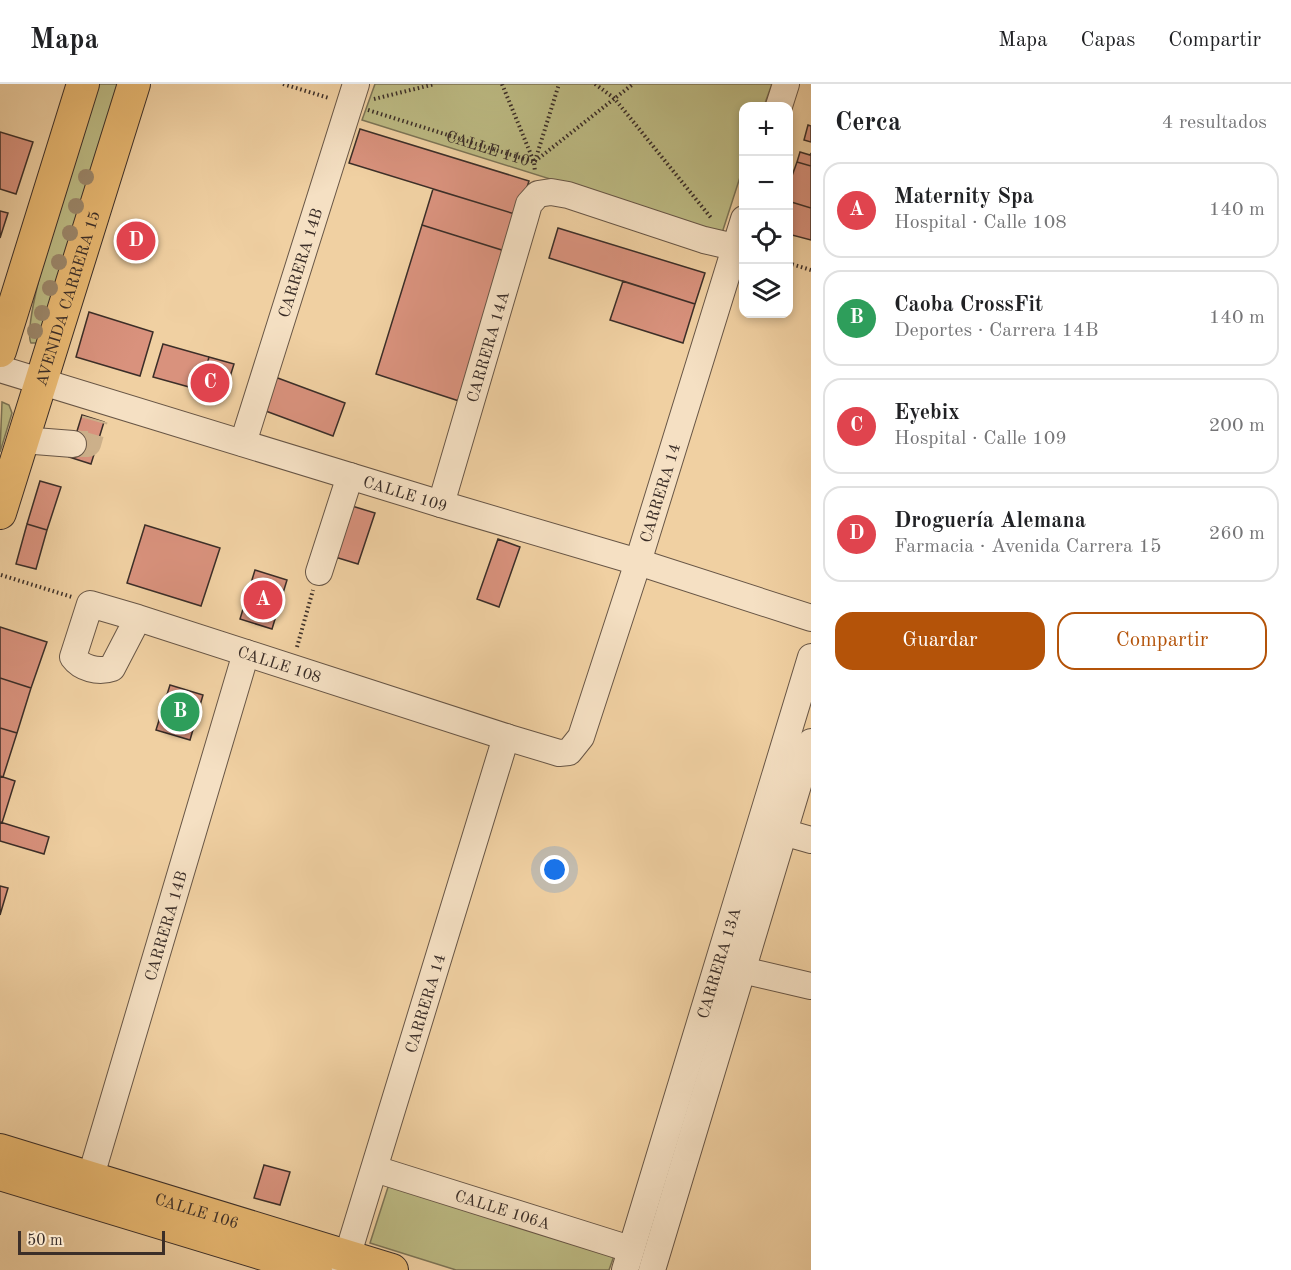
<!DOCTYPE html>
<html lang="es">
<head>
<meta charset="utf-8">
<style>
  :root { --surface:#fff; --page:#f2f2f2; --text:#202124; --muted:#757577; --line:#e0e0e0; --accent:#b45309 }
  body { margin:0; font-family:"Old Standard TT",serif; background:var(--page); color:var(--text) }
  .controls { position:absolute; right:18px; top:18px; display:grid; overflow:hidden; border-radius:12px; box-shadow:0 3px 9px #0003 }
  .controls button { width:54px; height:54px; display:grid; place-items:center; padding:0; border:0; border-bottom:2px solid var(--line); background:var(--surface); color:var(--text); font:30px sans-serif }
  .scale { position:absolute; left:18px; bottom:15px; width:147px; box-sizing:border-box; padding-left:6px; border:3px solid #3b2e28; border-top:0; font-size:16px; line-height:21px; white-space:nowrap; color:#3b2e28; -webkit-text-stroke:4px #f5e0c3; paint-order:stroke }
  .you { position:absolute; left:555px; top:786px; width:21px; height:21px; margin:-15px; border:4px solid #fff; border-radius:50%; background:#1a73e8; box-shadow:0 0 0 9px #1a73e833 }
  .badge { display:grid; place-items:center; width:39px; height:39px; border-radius:50%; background:var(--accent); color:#fff; font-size:20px; font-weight:700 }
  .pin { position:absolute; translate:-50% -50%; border:3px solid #fff; box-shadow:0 2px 6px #0006 }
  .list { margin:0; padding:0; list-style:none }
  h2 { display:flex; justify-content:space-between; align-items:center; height:78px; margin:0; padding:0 24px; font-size:26px }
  h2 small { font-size:20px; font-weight:400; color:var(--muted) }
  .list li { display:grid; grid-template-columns:39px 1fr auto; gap:18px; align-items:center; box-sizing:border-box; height:96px; margin:0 12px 12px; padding:0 12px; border:2px solid var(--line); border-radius:18px }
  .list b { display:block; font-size:22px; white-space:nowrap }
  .list p { margin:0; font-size:20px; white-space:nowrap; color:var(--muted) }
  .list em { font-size:20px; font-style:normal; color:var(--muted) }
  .actions { display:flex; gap:12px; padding:18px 24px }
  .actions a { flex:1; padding:14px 0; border:2px solid var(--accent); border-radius:18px; text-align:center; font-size:21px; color:var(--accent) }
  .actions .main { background:var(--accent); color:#fff }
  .icon { flex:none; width:33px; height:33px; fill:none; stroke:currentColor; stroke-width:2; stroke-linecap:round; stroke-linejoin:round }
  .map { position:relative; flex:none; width:811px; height:1186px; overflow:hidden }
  header { display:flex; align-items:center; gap:36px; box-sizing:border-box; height:84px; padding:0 30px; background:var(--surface); border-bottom:2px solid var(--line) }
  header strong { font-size:28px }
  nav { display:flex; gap:33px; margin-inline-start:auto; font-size:21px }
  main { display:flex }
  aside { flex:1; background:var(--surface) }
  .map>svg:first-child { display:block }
  .green { fill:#bcba83; stroke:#7c7456; stroke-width:1.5 }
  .building { fill:#d9927d; stroke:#3b2e28; stroke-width:1.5 }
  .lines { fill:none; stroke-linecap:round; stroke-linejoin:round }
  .minor-tunnel { stroke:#ccb08a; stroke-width:26; stroke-dasharray:26 13; stroke-linecap:butt }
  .minor-casing { stroke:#685646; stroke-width:28 }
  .major-casing { stroke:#3b2e28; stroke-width:34 }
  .path { stroke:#3b2e28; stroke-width:4; stroke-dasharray:1.5 3; stroke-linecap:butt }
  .minor { stroke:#f5e0c3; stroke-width:26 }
  .major { stroke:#e8b871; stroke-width:32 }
  .tree { fill:#9b8669 }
  .labels { text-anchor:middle; stroke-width:4.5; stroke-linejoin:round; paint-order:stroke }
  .street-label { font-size:16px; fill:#3b2e28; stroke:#f5e0c3 }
</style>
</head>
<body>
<header>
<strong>Mapa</strong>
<nav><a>Mapa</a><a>Capas</a><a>Compartir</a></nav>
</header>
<main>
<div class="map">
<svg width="811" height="1186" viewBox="0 0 811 1186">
  <rect width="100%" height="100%" fill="#f0d0a2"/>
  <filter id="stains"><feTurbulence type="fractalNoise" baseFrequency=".00333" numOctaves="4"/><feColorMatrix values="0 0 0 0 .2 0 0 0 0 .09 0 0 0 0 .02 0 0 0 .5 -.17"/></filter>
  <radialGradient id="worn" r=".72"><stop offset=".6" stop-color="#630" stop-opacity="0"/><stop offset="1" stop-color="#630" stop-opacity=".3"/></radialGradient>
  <!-- green -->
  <path class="green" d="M96 0H126L37 259H31C19 237 85 36 96 0Z
    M375 0H772L764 22H744L743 84 722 149 362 36Z
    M2 318 9 321 12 329 0 368Z
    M390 1097 615 1169 609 1186H456L370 1159Z"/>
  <!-- building -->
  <path class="building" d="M808 41 811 42V58L804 56Z
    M360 45 529 97 518 131 349 79Z
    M0 48 33 58 16 110 0 105Z
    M800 68 810 71 811 69V82L797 78Z
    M797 78 811 82V124L788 117V103Z
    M433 105 518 131 505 167 422 141Z
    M788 117 811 124V156L788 150Z
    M0 127 8 129 0 154Z
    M422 141 505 167 459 317 376 290Z
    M558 144 705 189 695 220 549 174Z
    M623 197 695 220 683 259 610 236Z
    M89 228 153 248 140 292 76 273Z
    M163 260 209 273 200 306 153 293Z
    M209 273 234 280 224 312 200 306Z
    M275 293 345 319 333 352 263 326Z
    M82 331 104 338 91 380 69 373Z
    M40 397 61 403 47 446 27 440Z
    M352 422 375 429 358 480 335 473Z
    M27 440 47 446 36 485 16 480Z
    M145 441 220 464 201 522 127 499Z
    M498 455 520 463 499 523 477 515Z
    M255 486 287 496 272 545 240 535Z
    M0 543 47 558 31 604 0 594Z
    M0 594 31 604 17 649 0 644Z
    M170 601 203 611 190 656 156 646Z
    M0 644 17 649 3 693 0 692Z
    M0 692 15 697 2 739 0 738Z
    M0 738 49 753 44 770 0 757Z
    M0 802 8 804 0 831Z
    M264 1081 290 1088 280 1121 254 1114Z"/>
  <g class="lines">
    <!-- minor-tunnel -->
    <path class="minor-tunnel" d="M73 360H88L95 335"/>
    <!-- minor casing -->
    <g class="minor-casing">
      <g id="minor">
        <path d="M779 22 786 0"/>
        <path id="s2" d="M0 285 441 420 638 478 811 534"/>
        <path d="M22 356 73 360"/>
        <path id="s3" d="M243 359 356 0"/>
        <path id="s4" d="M441 420 525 134 529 120 538 110 551 108 568 111 704 156 734 163"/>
        <path d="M319 488 350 392"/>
        <path id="s5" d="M138 534 112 584C98 589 81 584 73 573L90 520 138 534 506 653 559 669 569 668 581 653 638 478 744 135"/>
        <path d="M769 744 811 756"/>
        <path d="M725 882 811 902"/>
        <path id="s6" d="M375 1085 630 1165"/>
        <path id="s7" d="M85 1112 246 569"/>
        <path id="s8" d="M343 1186 506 653"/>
        <path id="s9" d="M625 1186 811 573"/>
        <path d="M652 1186 811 658"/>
      </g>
    </g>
    <!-- major casing -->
    <g class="major-casing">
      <g id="major">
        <path d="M0 267 83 0"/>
        <path id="s10" d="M0 429 134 0"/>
        <path id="s11" d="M0 1066 392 1186"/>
        <path d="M0 1090 316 1186"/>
      </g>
    </g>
    <!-- path -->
    <g class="path">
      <path d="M283 0 329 14"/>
      <path d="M502 0 534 78 633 0"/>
      <path d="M595 0 614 14 712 135"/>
      <path d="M374 15 435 0"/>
      <path id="s1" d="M368 26 534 78 535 88"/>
      <path d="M535 77 559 0"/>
      <path d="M788 179 811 186"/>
      <path d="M1 491 72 513"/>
      <path d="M297 563 313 506"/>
    </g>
    <!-- minor -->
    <use href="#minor" class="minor"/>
    <!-- major -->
    <use href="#major" class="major"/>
  </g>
  <!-- trees -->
  <g class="tree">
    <circle cx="86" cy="93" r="8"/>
    <circle cx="76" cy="122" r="8"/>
    <circle cx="70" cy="149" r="8"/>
    <circle cx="59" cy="178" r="8"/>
    <circle cx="50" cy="204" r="8"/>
    <circle cx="42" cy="229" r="8"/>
    <circle cx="35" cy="247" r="8"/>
  </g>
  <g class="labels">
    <!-- street labels -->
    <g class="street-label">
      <text dy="6" stroke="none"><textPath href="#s1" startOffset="126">CALLE 110</textPath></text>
      <text dy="6" stroke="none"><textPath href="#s3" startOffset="189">CARRERA 14B</textPath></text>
      <text dy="6" stroke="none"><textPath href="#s10" startOffset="225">AVENIDA CARRERA 15</textPath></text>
      <text dy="6" stroke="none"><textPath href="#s4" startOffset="164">CARRERA 14A</textPath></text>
      <text dy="6" stroke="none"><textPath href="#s5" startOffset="933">CARRERA 14</textPath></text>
      <text dy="6" stroke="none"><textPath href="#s2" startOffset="424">CALLE 109</textPath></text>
      <text dy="6" stroke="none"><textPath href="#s5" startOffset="354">CALLE 108</textPath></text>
      <text dy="6" stroke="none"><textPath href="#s7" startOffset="282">CARRERA 14B</textPath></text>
      <text dy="6" stroke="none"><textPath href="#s9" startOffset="321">CARRERA 13A</textPath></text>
      <text dy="6" stroke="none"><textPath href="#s8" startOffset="279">CARRERA 14</textPath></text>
      <text dy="6" stroke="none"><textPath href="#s6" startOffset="134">CALLE 106A</textPath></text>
      <text dy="6" stroke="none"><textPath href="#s11" startOffset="206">CALLE 106</textPath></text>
    </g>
  </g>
  <rect width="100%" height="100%" filter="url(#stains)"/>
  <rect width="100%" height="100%" fill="url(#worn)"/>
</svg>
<div class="controls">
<button>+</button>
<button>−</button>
<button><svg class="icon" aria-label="locate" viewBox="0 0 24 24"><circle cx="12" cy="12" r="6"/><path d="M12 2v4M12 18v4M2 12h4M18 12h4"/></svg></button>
<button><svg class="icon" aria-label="layers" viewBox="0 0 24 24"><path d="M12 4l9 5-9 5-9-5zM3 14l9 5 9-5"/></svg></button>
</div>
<div class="scale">50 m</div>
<div class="you"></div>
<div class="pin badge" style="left:263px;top:516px;background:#e0444e">A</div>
<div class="pin badge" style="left:180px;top:628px;background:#2e9e5b">B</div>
<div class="pin badge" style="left:210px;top:299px;background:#e0444e">C</div>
<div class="pin badge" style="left:136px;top:157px;background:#e0444e">D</div>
</div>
<aside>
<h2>Cerca<small>4 resultados</small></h2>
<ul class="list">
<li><span class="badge" style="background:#e0444e">A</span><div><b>Maternity Spa</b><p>Hospital · Calle 108</p></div><em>140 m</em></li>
<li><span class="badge" style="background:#2e9e5b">B</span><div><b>Caoba CrossFit</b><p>Deportes · Carrera 14B</p></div><em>140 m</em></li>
<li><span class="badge" style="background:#e0444e">C</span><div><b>Eyebix</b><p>Hospital · Calle 109</p></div><em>200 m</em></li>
<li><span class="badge" style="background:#e0444e">D</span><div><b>Droguería Alemana</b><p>Farmacia · Avenida Carrera 15</p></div><em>260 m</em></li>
</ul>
<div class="actions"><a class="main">Guardar</a><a>Compartir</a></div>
</aside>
</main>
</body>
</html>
